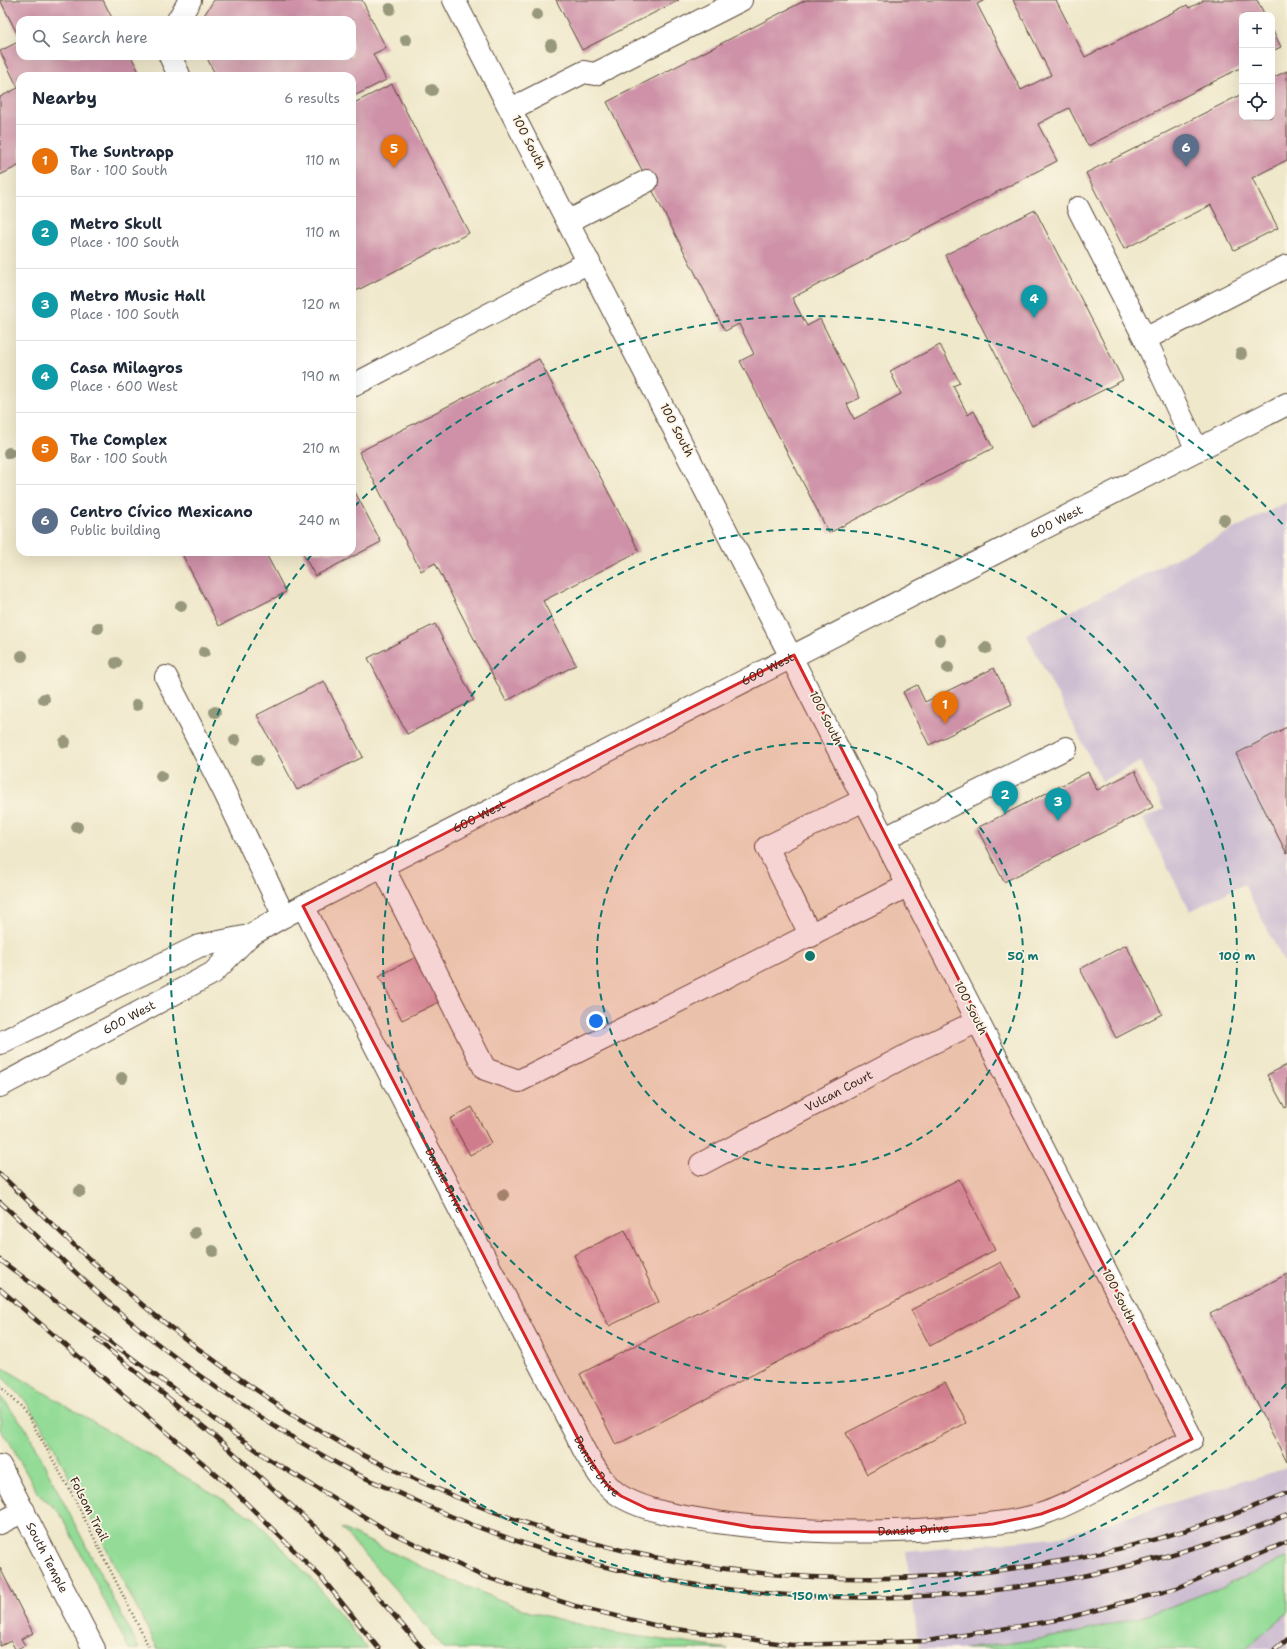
<!DOCTYPE html>
<html lang="en">
<head>
<meta charset="utf-8">
<style>
  :root { --surface:#fff; --page:#f2f2f3; --text:#1f2937; --muted:#747a83; --line:#e0e1e3; --accent:#d1495b }
  body { margin:0; font-family:"Shantell Sans",sans-serif; background:var(--page); color:var(--text) }
  .controls { position:absolute; right:12px; top:12px; display:grid; overflow:hidden; border-radius:8px; box-shadow:0 4px 16px #0002 }
  .controls button { width:36px; height:36px; display:grid; place-items:center; padding:0; border:0; border-bottom:1px solid var(--line); background:var(--surface); color:var(--text); font:20px sans-serif }
  .you { position:absolute; left:596px; top:1021px; width:14px; height:14px; margin:-10px; border:3px solid #fff; border-radius:50%; background:#1a73e8; box-shadow:0 0 0 6px #1a73e833 }
  .badge { display:grid; place-items:center; width:26px; height:26px; border-radius:50%; background:var(--accent); color:#fff; font-size:13px; font-weight:700 }
  .pin { position:absolute; translate:-50% -33px; filter:drop-shadow(0 1px 2px #0008) }
  .pin::after { content:''; position:absolute; top:21px; width:14px; height:12px; background:inherit; clip-path:polygon(0 0,100% 0,50% 100%) }
  .list { margin:0; padding:0; list-style:none }
  h2 { display:flex; justify-content:space-between; align-items:center; height:52px; margin:0; padding:0 16px; font-size:17px }
  h2 small { font-size:13px; font-weight:400; color:var(--muted) }
  .list li { display:grid; grid-template-columns:26px 1fr auto; gap:12px; align-items:center; box-sizing:border-box; height:72px; padding:0 16px; border-top:1px solid var(--line) }
  .list b { display:block; font-size:15px; white-space:nowrap }
  .list p { margin:0; font-size:13px; white-space:nowrap; color:var(--muted) }
  .list em { font-size:13px; font-style:normal; color:var(--muted) }
  .icon { flex:none; width:22px; height:22px; fill:none; stroke:currentColor; stroke-width:2; stroke-linecap:round; stroke-linejoin:round }
  .map { position:relative; flex:none; width:1287px; height:1649px; overflow:hidden }
  .search { position:absolute; background:var(--surface); box-shadow:0 4px 16px #0002; left:16px; top:16px; width:340px; height:44px; display:flex; align-items:center; gap:10px; box-sizing:border-box; padding:0 14px; border-radius:12px; color:var(--muted); font-size:15px }
  .panel { position:absolute; background:var(--surface); box-shadow:0 4px 16px #0002; left:16px; top:72px; width:340px; height:484px; border-radius:12px }
  .map>svg:first-child { display:block }
  .industrial { fill:#cebed2 }
  .green { fill:#93db96; stroke:#67825a }
  .building { fill:#ce91a7 }
  .lines { fill:none; stroke-linecap:round; stroke-linejoin:round }
  .minor-casing { stroke:#564638; stroke-width:24 }
  .path { stroke:#564638; stroke-width:2.5; stroke-dasharray:1 3; stroke-linecap:butt }
  .minor { stroke:#fff; stroke-width:22 }
  .rail-casing { stroke:#3b2a1e; stroke-width:4.5 }
  .rail { stroke:#fcf5e5; stroke-width:3; stroke-dasharray:9; stroke-linecap:butt }
  .tree { fill:#98987c }
  .marked { fill:#d62828; fill-opacity:0.2; stroke:#d62828; stroke-width:3; stroke-linejoin:round }
  .ring { fill:none; stroke:#0f766e; stroke-width:2; stroke-dasharray:7 5 }
  .labels { text-anchor:middle; stroke-width:3.5; stroke-linejoin:round; paint-order:stroke }
  .street-label { font-size:12px; fill:#3b2a1e; stroke:#fcf5e5 }
  .centre { fill:#0f766e; stroke:#fcf5e5; stroke-width:2 }
  .ring-label { font-size:12px; text-anchor:middle; font-weight:bold; fill:#0f766e; stroke:#fcf5e5; stroke-width:3.5; stroke-linejoin:round; paint-order:stroke }
</style>
</head>
<body>
<div class="map">
<svg width="1287" height="1649" viewBox="0 0 1287 1649">
  <rect width="100%" height="100%" fill="#fcf5e5"/>
  <filter id="ink" filterUnits="userSpaceOnUse"><feTurbulence type="fractalNoise" baseFrequency=".025" numOctaves="2"/><feDisplacementMap in="SourceGraphic" scale="8" xChannelSelector="R" yChannelSelector="G"/><feConvolveMatrix kernelMatrix="1 2 1 2 8 2 1 2 1" color-interpolation-filters="sRGB"/></filter>
  <filter id="wash" filterUnits="userSpaceOnUse"><feTurbulence type="fractalNoise" baseFrequency=".012" numOctaves="4" result="noise"/><feDisplacementMap in="SourceGraphic" scale="16" xChannelSelector="R" yChannelSelector="G"/><feGaussianBlur stdDeviation="0.9" result="paint"/><feColorMatrix in="noise" values="0 0 0 0 0 0 0 0 0 0 0 0 0 0 0 0 0 1.4 0 .05"/><feComposite in="paint" operator="in"/></filter>
  <g filter="url(#wash)">
    <rect width="100%" height="100%" fill="#efe8cb"/>
    <!-- industrial -->
    <path class="industrial" d="M1287 502V968L1244 884 1190 911 1143 819 1164 809 1140 762 1102 781 1026 634Z
      M1287 1468V1649H919L906 1552 1055 1538Z"/>
    <!-- green -->
    <path class="green" d="M0 1366 254 1518 316 1584 368 1649H158L46 1432 24 1399 0 1375Z
      M0 1396 25 1427 139 1649H129L60 1513 38 1494 9 1441 0 1430Z
      M341 1528 441 1576 530 1612 614 1633 728 1649H444L409 1605Z
      M1287 1557V1613L1246 1649H963C1022 1642 1081 1635 1138 1617 1190 1601 1238 1580 1287 1557Z"/>
    <g id="blocks">
      <!-- building -->
      <path class="building" d="M0 0H103L113 20H20V39Z
        M214 0H362L386 48 373 54 386 80 352 97V76H216L206 56H352V20H201Z
        M556 0H679L582 50Z
        M806 0H985L977 4 1021 90 1051 75 1013 0H1056L1085 57 1187 5 1189 8 1203 1 1202 0H1257L1265 15H1242V67L1088 146 1069 108 1038 124 1057 161 792 298 807 326 820 319 860 398 847 404 854 419 901 394 890 371 940 345 960 383 953 386 968 415 974 411 993 448 829 533 740 361 754 354 739 324 725 331 607 102Z
        M1272 29 1281 47 1272 51Z
        M20 41V56H131L141 76H20V165L0 175V97L18 88 0 51Z
        M1287 71V160L1252 178 1278 228 1234 250 1211 205 1124 249 1086 173 1242 94V117H1272V78Z
        M392 84 469 233 352 293V104Z
        M1035 210 1123 380 1032 426 945 255Z
        M539 359 639 551 543 601 576 665 506 701 435 563 421 571 359 452Z
        M352 486 381 542 315 576 302 552H352Z
        M181 552H265L286 592 219 626Z
        M435 624 474 700 407 734 368 658Z
        M994 668 1012 704 929 745 903 692 917 685 925 702Z
        M324 681 363 757 297 790 257 715Z
        M1287 727V854L1236 754Z
        M1135 771 1153 807 1004 882 977 828 1088 772 1097 790Z
        M1126 945 1162 1014 1116 1038 1080 969Z
        M416 957 439 1002 402 1020 379 976Z
        M1287 1065V1107L1285 1108 1267 1075Z
        M472 1107 491 1143 470 1155 450 1119Z
        M959 1179 995 1250 616 1445 580 1374Z
        M625 1230 659 1302 609 1326 574 1255Z
        M1001 1262 1020 1297 930 1346 911 1310Z
        M1287 1274V1462L1210 1314Z
        M945 1382 966 1423 867 1474 846 1433Z
        M0 1568 33 1633 21 1639 25 1645 17 1649H15L11 1641 0 1646Z"/>
    </g>
  </g>
  <g filter="url(#ink)">
    <use href="#blocks" fill-opacity="0" stroke="#564638" stroke-width="1"/>
    <g class="lines">
      <!-- minor casing -->
      <g class="minor-casing">
        <g id="minor">
          <path d="M178 20 190 0"/>
          <path d="M170 56 179 75"/>
          <path d="M511 109 584 72 595 74 741 0"/>
          <path d="M1078 208 1145 339 1197 450"/>
          <path d="M569 221 647 181"/>
          <path d="M1145 339 1287 266"/>
          <path d="M352 386 589 262"/>
          <path d="M166 677 224 791 284 916"/>
          <path d="M885 838 1066 748"/>
          <path d="M382 865 485 1069 519 1081 909 885"/>
          <path id="s1" d="M303 906 585 1452C595 1469 605 1487 622 1497 651 1513 684 1517 716 1522 794 1533 871 1534 948 1528 980 1525 1012 1523 1042 1514 1064 1507 1084 1495 1105 1485 1134 1469 1163 1454 1192 1439 947 959 704 478 454 0"/>
          <path d="M811 936 767 847 866 799"/>
          <path d="M0 1043 199 946 249 936"/>
          <path id="s2" d="M0 1086 213 973 249 936 284 916 1287 404"/>
          <path id="s3" d="M701 1164 913 1052 978 1021"/>
          <path id="s4" d="M0 1466 94 1649"/>
          <path d="M0 1523 24 1511"/>
        </g>
      </g>
      <!-- path -->
      <path class="path" d="M0 1386 28 1416 71 1492 150 1649"/>
      <!-- minor -->
      <use href="#minor" class="minor"/>
      <!-- rail casing -->
      <g class="rail-casing">
        <path id="rail" d="M0 1174C40 1212 78 1251 120 1286 190 1346 266 1400 346 1446 381 1466 419 1481 456 1497 719 1606 1024 1606 1287 1493
          M0 1202C42 1240 82 1280 125 1317 193 1375 269 1426 347 1469 368 1480 390 1489 412 1499 646 1608 918 1626 1166 1556 1207 1544 1248 1532 1287 1515
          M0 1260 267 1458 388 1531 480 1575 575 1606 662 1627 792 1645 927 1641 1063 1619 1177 1588 1287 1542
          M0 1289 227 1484 322 1578 379 1649
          M96 1339 216 1437 326 1537 423 1649
          M1275 1649 1287 1639"/>
      </g>
      <!-- rail -->
      <use href="#rail" class="rail"/>
    </g>
    <!-- trees -->
    <g class="tree">
      <circle cx="390" cy="9" r="6"/>
      <circle cx="537" cy="15" r="6"/>
      <circle cx="406" cy="40" r="6"/>
      <circle cx="551" cy="45" r="6"/>
      <circle cx="432" cy="90" r="6"/>
      <circle cx="1241" cy="354" r="6"/>
      <circle cx="9" cy="453" r="6"/>
      <circle cx="1224" cy="520" r="6"/>
      <circle cx="181" cy="606" r="6"/>
      <circle cx="98" cy="628" r="6"/>
      <circle cx="940" cy="640" r="6"/>
      <circle cx="986" cy="648" r="6"/>
      <circle cx="204" cy="652" r="6"/>
      <circle cx="22" cy="656" r="6"/>
      <circle cx="116" cy="663" r="6"/>
      <circle cx="948" cy="668" r="6"/>
      <circle cx="44" cy="699" r="6"/>
      <circle cx="137" cy="705" r="6"/>
      <circle cx="215" cy="712" r="6"/>
      <circle cx="235" cy="740" r="6"/>
      <circle cx="65" cy="742" r="6"/>
      <circle cx="257" cy="760" r="6"/>
      <circle cx="161" cy="776" r="6"/>
      <circle cx="77" cy="827" r="6"/>
      <circle cx="122" cy="1078" r="6"/>
      <circle cx="80" cy="1191" r="6"/>
      <circle cx="503" cy="1195" r="6"/>
      <circle cx="195" cy="1233" r="6"/>
      <circle cx="213" cy="1251" r="6"/>
    </g>
  </g>
  <!-- marked area -->
  <path class="marked" d="M794 655 1192 1439 1065 1505 1041 1514 993 1524 899 1532H811L751 1527 648 1509 621 1496 607 1485 585 1452 303 906Z"/>
  <!-- distance rings -->
  <g class="ring">
    <circle cx="810" cy="956" r="213"/>
    <circle cx="810" cy="956" r="427"/>
    <path d="M1286 1384A640 640 0 0 1 313 553M354 507A640 640 0 0 1 1286 528"/>
  </g>
  <g class="labels">
    <!-- street labels -->
    <g class="street-label">
      <text transform="translate(529 142) rotate(63)" y="4">100 South</text>
      <text transform="translate(677 430) rotate(62)" y="4">100 South</text>
      <text dy="4" stroke="none"><textPath href="#s2" startOffset="1200">600 West</textPath></text>
      <text dy="4" stroke="none"><textPath href="#s2" startOffset="876">600 West</textPath></text>
      <text transform="translate(826 718) rotate(63)" y="4">100 South</text>
      <text dy="4" stroke="none"><textPath href="#s2" startOffset="552">600 West</textPath></text>
      <text transform="translate(971 1008) rotate(63)" y="4">100 South</text>
      <text dy="4" stroke="none"><textPath href="#s2" startOffset="146">600 West</textPath></text>
      <text dy="4" stroke="none"><textPath href="#s3" startOffset="156">Vulcan Court</textPath></text>
      <text dy="4" stroke="none"><textPath href="#s1" startOffset="309">Dansie Drive</textPath></text>
      <text transform="translate(1119 1296) rotate(63)" y="4">100 South</text>
      <text dy="4" stroke="none"><textPath href="#s1" startOffset="633">Dansie Drive</textPath></text>
      <text transform="translate(89 1509) rotate(63)" y="4">Folsom Trail</text>
      <text dy="4" stroke="none"><textPath href="#s1" startOffset="969">Dansie Drive</textPath></text>
      <text dy="4" stroke="none"><textPath href="#s4" startOffset="103">South Temple</textPath></text>
    </g>
  </g>
  <circle cx="810" cy="956" r="6" class="centre"/>
  <g class="ring-label">
    <text x="1023" y="960">50 m</text>
    <text x="1237" y="960">100 m</text>
    <text x="810" y="1600">150 m</text>
  </g>
</svg>
<div class="controls">
<button>+</button>
<button>−</button>
<button><svg class="icon" aria-label="locate" viewBox="0 0 24 24"><circle cx="12" cy="12" r="6"/><path d="M12 2v4M12 18v4M2 12h4M18 12h4"/></svg></button>
</div>
<div class="you"></div>
<div class="pin badge" style="left:945px;top:724px;background:#e8710a">1</div>
<div class="pin badge" style="left:1005px;top:814px;background:#0f9aa8">2</div>
<div class="pin badge" style="left:1058px;top:821px;background:#0f9aa8">3</div>
<div class="pin badge" style="left:1034px;top:318px;background:#0f9aa8">4</div>
<div class="pin badge" style="left:394px;top:168px;background:#e8710a">5</div>
<div class="pin badge" style="left:1186px;top:167px;background:#5c6f8a">6</div>
<div class="search"><svg class="icon" aria-label="search" viewBox="0 0 24 24"><circle cx="10" cy="10" r="6"/><path d="M15 15l6 6"/></svg>Search here</div>
<section class="panel">
<h2>Nearby<small>6 results</small></h2>
<ul class="list">
<li><span class="badge" style="background:#e8710a">1</span><div><b>The Suntrapp</b><p>Bar · 100 South</p></div><em>110 m</em></li>
<li><span class="badge" style="background:#0f9aa8">2</span><div><b>Metro Skull</b><p>Place · 100 South</p></div><em>110 m</em></li>
<li><span class="badge" style="background:#0f9aa8">3</span><div><b>Metro Music Hall</b><p>Place · 100 South</p></div><em>120 m</em></li>
<li><span class="badge" style="background:#0f9aa8">4</span><div><b>Casa Milagros</b><p>Place · 600 West</p></div><em>190 m</em></li>
<li><span class="badge" style="background:#e8710a">5</span><div><b>The Complex</b><p>Bar · 100 South</p></div><em>210 m</em></li>
<li><span class="badge" style="background:#5c6f8a">6</span><div><b>Centro Cívico Mexicano</b><p>Public building</p></div><em>240 m</em></li>
</ul>
</section>
</div>
</body>
</html>
